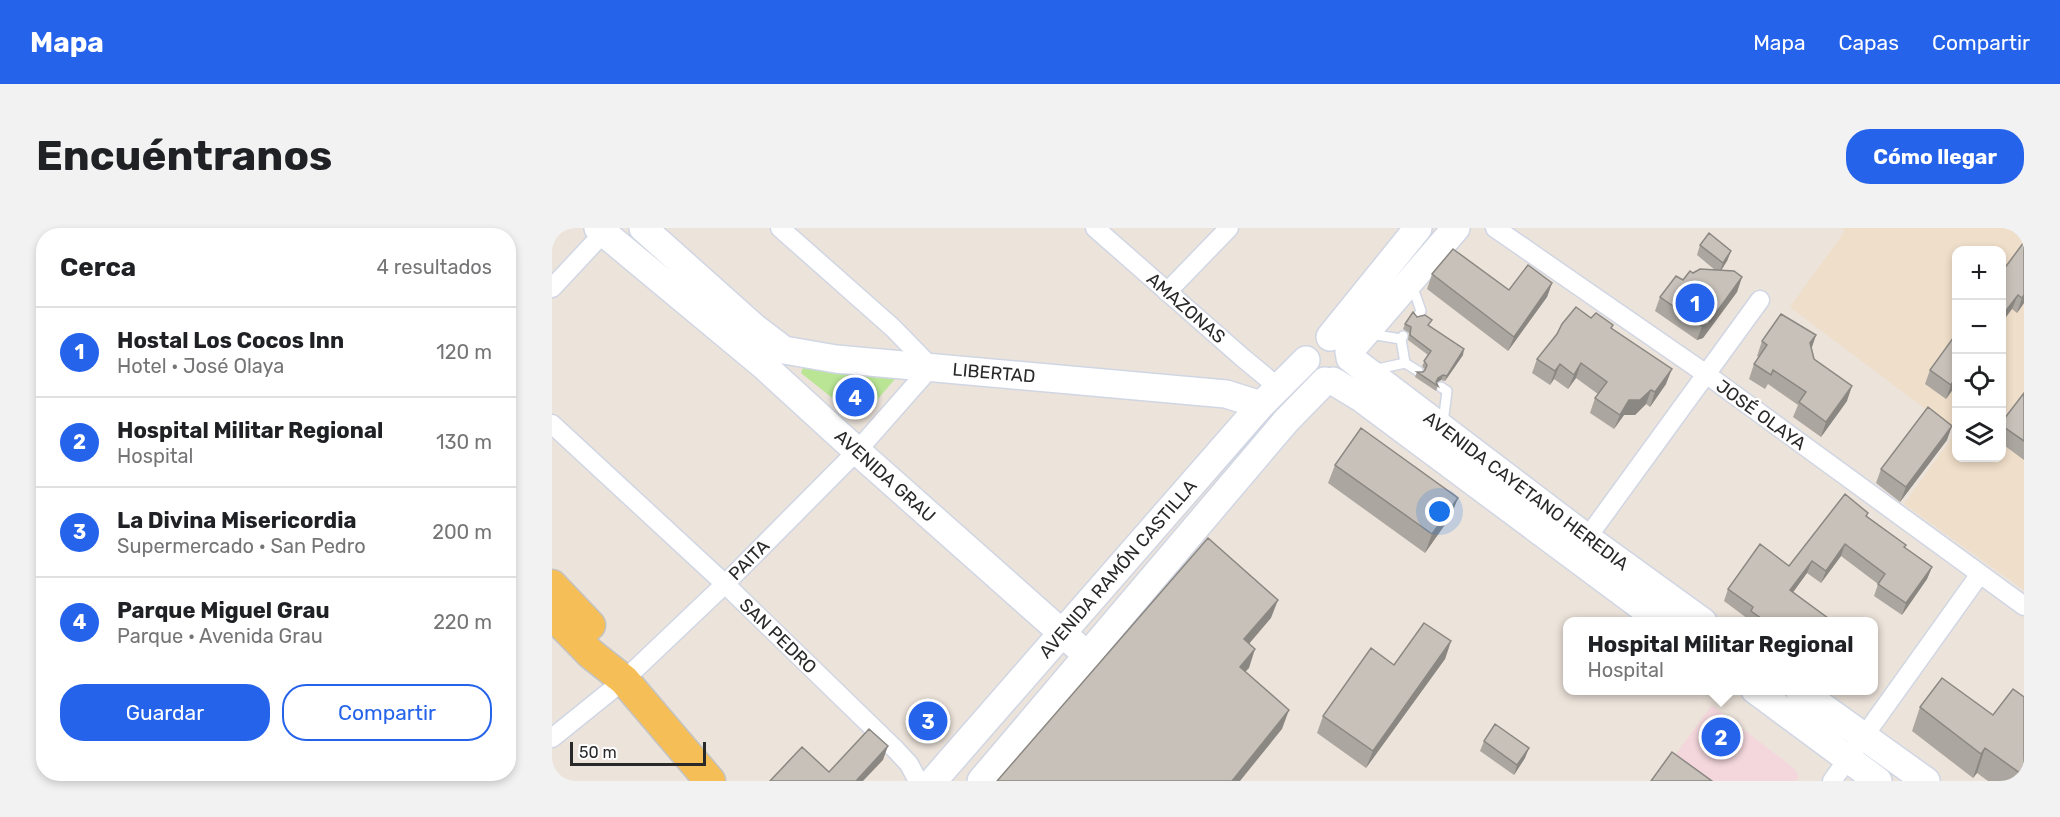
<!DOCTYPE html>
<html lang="es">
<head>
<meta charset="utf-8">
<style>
  :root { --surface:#fff; --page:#f2f2f2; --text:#202124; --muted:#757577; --line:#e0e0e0; --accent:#2563eb }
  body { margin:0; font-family:Rubik,sans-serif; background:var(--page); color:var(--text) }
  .controls { position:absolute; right:18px; top:18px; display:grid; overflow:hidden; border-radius:12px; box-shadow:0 3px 9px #0003 }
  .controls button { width:54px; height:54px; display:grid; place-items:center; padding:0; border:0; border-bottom:2px solid var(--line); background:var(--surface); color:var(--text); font:30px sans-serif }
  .scale { position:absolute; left:18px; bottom:15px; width:136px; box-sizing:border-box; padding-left:6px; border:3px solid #292929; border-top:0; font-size:16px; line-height:21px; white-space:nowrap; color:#292929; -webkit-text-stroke:4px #fff; paint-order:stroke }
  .you { position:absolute; left:888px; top:284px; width:21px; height:21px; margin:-15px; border:4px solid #fff; border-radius:50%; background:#1a73e8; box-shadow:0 0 0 9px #1a73e833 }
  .badge { display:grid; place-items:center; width:39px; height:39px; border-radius:50%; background:var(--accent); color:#fff; font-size:20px; font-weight:700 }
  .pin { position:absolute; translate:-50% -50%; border:3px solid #fff; box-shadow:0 2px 6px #0006 }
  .popup { position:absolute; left:1011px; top:389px; width:315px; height:78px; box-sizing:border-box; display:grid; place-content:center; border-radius:12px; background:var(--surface); filter:drop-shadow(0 2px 4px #0005); font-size:20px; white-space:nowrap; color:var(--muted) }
  .popup b { font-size:22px; color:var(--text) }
  .popup::after { content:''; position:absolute; left:50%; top:100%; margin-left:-12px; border:12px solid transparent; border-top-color:var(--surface) }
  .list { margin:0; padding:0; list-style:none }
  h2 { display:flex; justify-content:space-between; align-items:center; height:78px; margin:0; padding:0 24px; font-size:26px }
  h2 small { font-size:20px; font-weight:400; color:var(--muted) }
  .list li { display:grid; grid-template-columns:39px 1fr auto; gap:18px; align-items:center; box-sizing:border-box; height:90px; padding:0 24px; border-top:2px solid var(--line) }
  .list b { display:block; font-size:22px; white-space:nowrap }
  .list p { margin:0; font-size:20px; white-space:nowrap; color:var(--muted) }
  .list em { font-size:20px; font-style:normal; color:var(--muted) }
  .actions { display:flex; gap:12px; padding:18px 24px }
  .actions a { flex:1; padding:14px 0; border:2px solid var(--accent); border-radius:24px; text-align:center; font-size:21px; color:var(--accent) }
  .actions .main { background:var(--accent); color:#fff }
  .icon { flex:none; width:33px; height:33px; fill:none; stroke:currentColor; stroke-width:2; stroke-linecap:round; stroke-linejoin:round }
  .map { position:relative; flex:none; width:1472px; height:553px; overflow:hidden; border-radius:24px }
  header { display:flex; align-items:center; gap:36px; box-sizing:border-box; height:84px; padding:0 30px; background:var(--accent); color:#fff }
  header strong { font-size:28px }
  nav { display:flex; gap:33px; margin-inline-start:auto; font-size:21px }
  .intro { display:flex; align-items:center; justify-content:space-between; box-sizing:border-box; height:144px; padding:0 36px }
  h1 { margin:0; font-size:42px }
  .button { padding:15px 27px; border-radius:24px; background:var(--accent); color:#fff; font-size:21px; font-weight:700 }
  main { display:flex; gap:36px; padding:0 36px }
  aside { flex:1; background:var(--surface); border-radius:24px; box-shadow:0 3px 9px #0003 }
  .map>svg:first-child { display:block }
  .education { fill:#efdec9; fill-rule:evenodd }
  .medical { fill:#f4d7dc }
  .green { fill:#b9e594 }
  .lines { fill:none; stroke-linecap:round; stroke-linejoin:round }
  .lane-casing { stroke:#d0d6e3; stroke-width:12 }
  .street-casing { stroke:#d0d6e3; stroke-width:21 }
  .secondary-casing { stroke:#d0d6e3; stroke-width:30 }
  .primary-casing { stroke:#c3c3c3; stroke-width:33 }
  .lane { stroke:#fff; stroke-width:9 }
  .street { stroke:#fff; stroke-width:18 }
  .secondary { stroke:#fff; stroke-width:27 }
  .primary { stroke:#f6be56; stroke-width:30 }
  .wall { fill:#aba69f }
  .shaded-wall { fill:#8b8782 }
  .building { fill:#c7c1b9; stroke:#8b8782; stroke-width:1.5 }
  .labels { text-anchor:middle; stroke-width:4.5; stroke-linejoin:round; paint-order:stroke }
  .street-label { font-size:18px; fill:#292929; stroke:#fff }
</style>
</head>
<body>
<header>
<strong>Mapa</strong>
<nav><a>Mapa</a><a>Capas</a><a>Compartir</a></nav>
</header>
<div class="intro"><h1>Encuéntranos</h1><a class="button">Cómo llegar</a></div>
<main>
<aside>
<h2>Cerca<small>4 resultados</small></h2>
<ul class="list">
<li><span class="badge">1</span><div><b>Hostal Los Cocos Inn</b><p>Hotel · José Olaya</p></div><em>120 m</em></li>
<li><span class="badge">2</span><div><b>Hospital Militar Regional</b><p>Hospital</p></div><em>130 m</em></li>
<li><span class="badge">3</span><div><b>La Divina Misericordia</b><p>Supermercado · San Pedro</p></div><em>200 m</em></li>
<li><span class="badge">4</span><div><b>Parque Miguel Grau</b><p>Parque · Avenida Grau</p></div><em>220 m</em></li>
</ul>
<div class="actions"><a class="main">Guardar</a><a>Compartir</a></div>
</aside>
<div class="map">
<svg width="1472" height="553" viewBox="0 0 1472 553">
  <rect width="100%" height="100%" fill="#ece3da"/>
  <!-- education -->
  <path class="education" d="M1289 0H1472V362L1352 276 1404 204 1238 79 1293 3ZM1404 22H1450V230H1404Z"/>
  <!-- medical -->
  <path class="medical" d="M1160 477 1243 541 1247 549 1244 553H1104Z"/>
  <!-- green -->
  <path class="green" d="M253 134 348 145 308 192 249 145Z"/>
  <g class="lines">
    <!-- lane casing -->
    <g class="lane-casing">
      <path id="lane" d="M860 57 869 83 866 88
        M818 106 849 111 851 108
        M849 111 853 135
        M821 142 853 135 866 143
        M889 159 895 163 891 195"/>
    </g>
    <!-- street casing -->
    <g class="street-casing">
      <path id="street" d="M543 0 691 130 726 159
        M943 0 1154 146 1472 378
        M0 60 56 0
        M615 64 677 0
        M0 196 173 356 344 522 357 536 366 553
        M1035 310 1208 72
        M0 510 72 452 173 356 305 223 379 139 341 100 228 0
        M1280 553 1428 346"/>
    </g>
    <!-- secondary casing -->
    <g class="secondary-casing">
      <path id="secondary" d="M46 0 211 137 305 223 536 428
        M91 0 203 100 232 122 284 131 674 166 709 177
        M778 109 866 0
        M797 124 904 0
        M798 130 1035 310 1151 394
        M781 153 809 170 1110 394
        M1203 462 1326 553
        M1247 462 1374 553
        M381 553 709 177 754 132
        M429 553 734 193 773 153"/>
    </g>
    <!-- primary casing -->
    <g class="primary-casing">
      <path id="primary" d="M0 357 38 397
        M0 386 39 426 72 452 158 553"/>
    </g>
    <!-- lane -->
    <use href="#lane" class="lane"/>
    <!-- street -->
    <use href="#street" class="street"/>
    <!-- secondary -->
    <use href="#secondary" class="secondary"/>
    <!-- primary -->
    <use href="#primary" class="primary"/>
  </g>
  <!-- wall -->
  <path class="wall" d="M1472 14V75L1465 85 1460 81Z
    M1148 17 1179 23 1175 33 1169 43 1190 49 1185 64 1151 110 1145 112 1103 83 1108 69 1141 45 1163 42 1145 27Z
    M880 46 957 62 1000 55 995 69 956 123 875 61Z
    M865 89 877 98 911 127 893 153 889 152 884 155 886 158 884 163 863 149 865 144H871L873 142 870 138 876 127 856 112 857 105 851 101 853 96Z
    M1039 90 1059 101 1114 156 1098 179 1094 176 1083 187H1072L1062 201 1038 185 1043 170 1046 166 1024 150 1016 161 1002 151 998 157 980 145 985 131 1005 106Z
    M1264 107 1259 120 1262 131 1295 173 1269 209 1241 189 1246 177 1216 156 1213 161 1197 151 1202 136 1207 129 1205 128 1210 113Z
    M1378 142 1404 157 1394 171 1373 156Z
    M1472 165V232L1449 215V195Z
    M1395 212 1348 274 1324 255 1329 241Z
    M783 237 899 288 873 325 776 255Z
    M1315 288 1354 317 1353 320 1380 339 1375 351 1350 387 1322 368 1326 356 1289 328 1269 355 1255 345 1241 364 1280 393H1195L1196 391 1172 373 1176 361 1237 338Z
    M899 413 893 431 814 540 765 505 771 488 842 437Z
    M1472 469V553H1436L1425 545 1421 550 1360 503 1368 479 1441 487Z
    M932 513 973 530 962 547 928 523Z"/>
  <!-- shaded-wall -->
  <path class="shaded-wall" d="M1179 23 1175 33 1167 45 1171 35Z
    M1190 49 1185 64 1151 110 1145 112 1150 98Z
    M1000 55 995 69 956 123 962 109Z
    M1466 67 1460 81 1449 96V89Z
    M1472 67V75L1465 85 1470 70Z
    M1264 107 1259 122 1258 115Z
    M912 121 911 127 893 153 895 148Z
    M1029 135 1024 150 1016 161 1022 147Z
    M1008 136 1002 151 998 157 1003 143Z
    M1120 141 1114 156 1098 179 1103 164Z
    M891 147 889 152 884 155 886 150Z
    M1404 149V157L1394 171 1399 157Z
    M1300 158 1295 173 1269 209 1274 194Z
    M1099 162 1094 176 1083 187H1072L1062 201 1068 187 1077 172Z
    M1400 198 1395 212 1348 274 1354 259Z
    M906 270 899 288 873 325 880 306Z
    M1293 316 1289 328 1269 355 1274 343Z
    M1260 333 1255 345 1234 374 1238 362Z
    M1380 339 1375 351 1350 387 1354 375Z
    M726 372 719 390 685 430 692 411Z
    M899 413 893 431 814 540 821 523Z
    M703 421 697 440 681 457 688 439Z
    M737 482 730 501 688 553H680Z
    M336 518 331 532 311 553H304Z
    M977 520 973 530 962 547 965 537Z
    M1433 520 1425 545 1421 550 1429 526Z"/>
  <!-- building -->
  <path class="building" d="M1157 5 1179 23 1171 35 1148 17Z
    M1472 14V67L1470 70 1466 67 1449 89V45Z
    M901 21 957 62 976 37 1000 55 962 109 880 46Z
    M1148 41 1182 43 1190 49 1156 96 1150 98 1108 69 1124 48 1131 52 1138 43 1141 45Z
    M1024 79 1039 90 1044 85 1061 97 1059 100 1120 141 1103 164 1099 162 1088 172H1077L1068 187 1043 170 1055 154 1029 135 1022 147 1008 136 1003 143 985 131 1005 106 1010 96Z
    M861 84 865 89 873 87 880 92 876 97 912 121 895 148 891 147 886 150 884 154 886 158 865 144H871L873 142 875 137 872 133 879 123 858 107 859 99 853 96Z
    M1229 86 1264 107 1258 115 1262 131 1300 158 1274 194 1247 174 1254 164 1221 142 1219 147 1202 136 1215 117 1210 113Z
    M1404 106V149L1399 157 1378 142Z
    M1472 165V213L1449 197V195Z
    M1376 179 1400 198 1354 259 1329 241Z
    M809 200 906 270 880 306 783 237Z
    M1293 266 1316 285 1314 288 1354 317 1352 319 1380 339 1354 375 1326 356 1333 346 1293 316 1274 343 1260 333 1238 362 1280 393H1222L1218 391 1216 393H1213L1199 383 1201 379 1176 361 1208 316 1237 338Z
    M656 310 726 372 692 411 703 421 688 439 737 482 680 553H445Z
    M872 395 899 413 821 523 771 488 819 420 842 437Z
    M1390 450 1441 487 1461 461 1472 469V548L1433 520 1429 526 1368 479Z
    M943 496 977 520 965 537 932 513Z
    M317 501 336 518 304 553H218L250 519 277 544Z
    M1120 524 1160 553H1099Z"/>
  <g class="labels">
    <!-- street labels -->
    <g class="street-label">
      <text transform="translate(634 80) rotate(41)" y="6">AMAZONAS</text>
      <text transform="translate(442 145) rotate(5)" y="6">LIBERTAD</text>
      <text transform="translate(1209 187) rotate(36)" y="6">JOSÉ OLAYA</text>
      <text transform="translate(333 248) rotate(42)" y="6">AVENIDA GRAU</text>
      <text transform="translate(974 263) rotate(37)" y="6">AVENIDA CAYETANO HEREDIA</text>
      <text transform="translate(197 332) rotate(-45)" y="6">PAITA</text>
      <text transform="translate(566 341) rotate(-49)" y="6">AVENIDA RAMÓN CASTILLA</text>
      <text transform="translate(226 408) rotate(44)" y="6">SAN PEDRO</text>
    </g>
  </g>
</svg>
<div class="controls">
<button>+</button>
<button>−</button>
<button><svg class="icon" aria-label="locate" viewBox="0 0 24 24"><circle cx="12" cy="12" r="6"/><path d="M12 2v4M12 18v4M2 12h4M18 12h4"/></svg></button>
<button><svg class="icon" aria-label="layers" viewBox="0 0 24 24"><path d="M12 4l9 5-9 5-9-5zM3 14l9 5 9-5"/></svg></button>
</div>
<div class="scale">50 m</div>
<div class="you"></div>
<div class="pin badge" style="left:1143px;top:75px">1</div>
<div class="pin badge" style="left:1169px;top:509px">2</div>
<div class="popup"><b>Hospital Militar Regional</b>Hospital</div>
<div class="pin badge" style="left:376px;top:493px">3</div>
<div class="pin badge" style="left:303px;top:169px">4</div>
</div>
</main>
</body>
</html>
